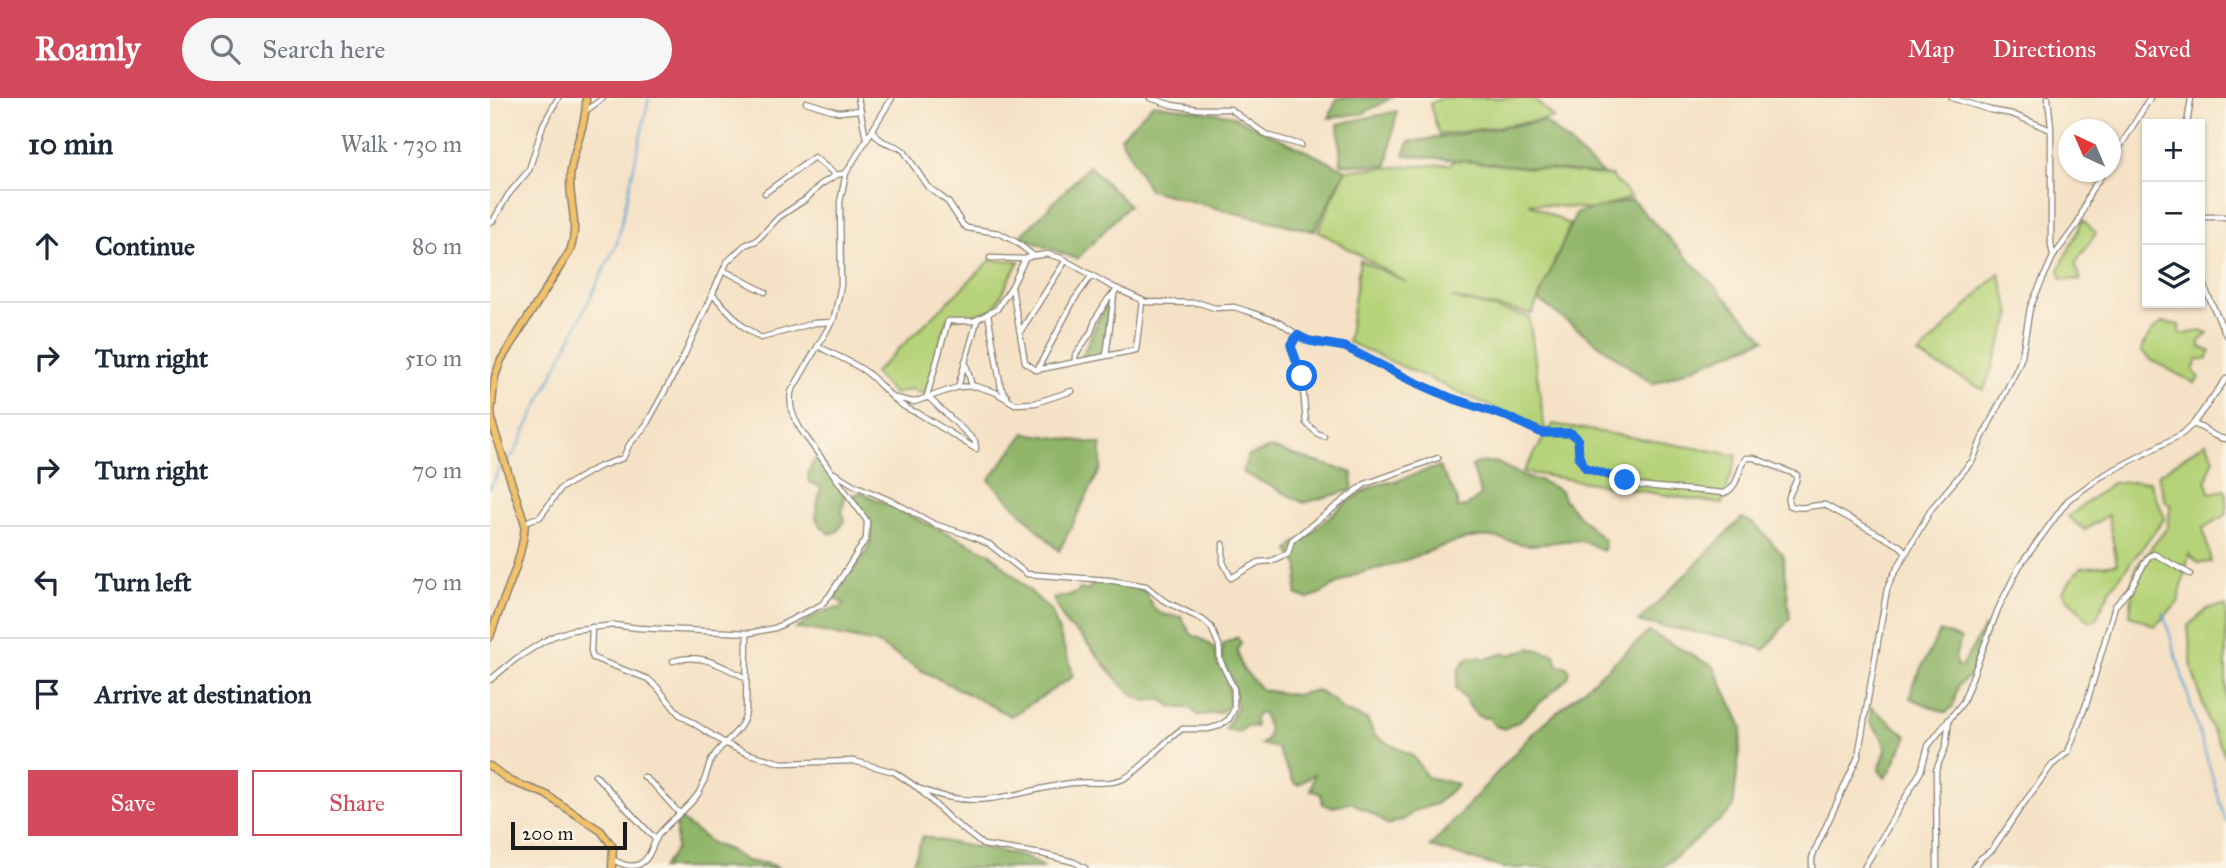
<!DOCTYPE html>
<html lang="en">
<head>
<meta charset="utf-8">
<style>
  :root { --surface:#fff; --page:#f6f6f7; --text:#1f2937; --muted:#747a83; --line:#e0e1e3; --accent:#d1495b }
  body { margin:0; font-family:"IM FELL Great Primer",serif; background:var(--page); color:var(--text) }
  .controls { position:absolute; right:21px; top:21px; display:grid; overflow:hidden; border-radius:0px; box-shadow:0 2px 5px #0004 }
  .controls button { width:63px; height:63px; display:grid; place-items:center; padding:0; border:0; border-bottom:2px solid var(--line); background:var(--surface); color:var(--text); font:35px sans-serif }
  .compass { position:absolute; left:1568px; top:21px; width:63px; height:63px; border-radius:50%; background:var(--surface); box-shadow:0 2px 5px #0004; rotate:316deg }
  .scale { position:absolute; left:21px; bottom:18px; width:116px; box-sizing:border-box; padding-left:7px; border:4px solid #1c1c1c; border-top:0; font-size:19px; line-height:24px; white-space:nowrap; color:#1c1c1c; -webkit-text-stroke:5px #fcf5e5; paint-order:stroke }
  .stop { position:absolute; width:21px; height:21px; margin:-16px; border:5px solid #1a73e8; border-radius:50%; background:#fff }
  .stop.end { background:#1a73e8; border-color:#fff; box-shadow:0 2px 7px #0008 }
  .list { margin:0; padding:0; list-style:none }
  h2 { display:flex; justify-content:space-between; align-items:center; height:91px; margin:0; padding:0 28px; font-size:30px }
  h2 small { font-size:23px; font-weight:400; color:var(--muted) }
  .list li { display:grid; grid-template-columns:46px 1fr auto; gap:21px; align-items:center; box-sizing:border-box; height:112px; padding:0 28px; border-top:2px solid var(--line) }
  .list b { display:block; font-size:26px; white-space:nowrap }
  .list em { font-size:23px; font-style:normal; color:var(--muted) }
  .actions { display:flex; gap:14px; padding:21px 28px }
  .actions a { flex:1; padding:16px 0; border:2px solid var(--accent); border-radius:0px; text-align:center; font-size:24px; color:var(--accent) }
  .actions .main { background:var(--accent); color:#fff }
  .icon { flex:none; width:38px; height:38px; fill:none; stroke:currentColor; stroke-width:2; stroke-linecap:round; stroke-linejoin:round }
  .map { position:relative; flex:none; width:1736px; height:770px; overflow:hidden }
  header { display:flex; align-items:center; gap:42px; box-sizing:border-box; height:98px; padding:0 35px; background:var(--accent); color:#fff }
  header strong { font-size:33px }
  nav { display:flex; gap:38px; margin-inline-start:auto; font-size:24px }
  .search { width:490px; height:63px; background:var(--page); display:flex; align-items:center; gap:18px; box-sizing:border-box; padding:0 24px; border-radius:38px; color:var(--muted); font-size:26px }
  main { display:flex }
  aside { flex:1; background:var(--surface) }
  .map>svg:first-child { display:block }
  .green { fill:#b6d379; stroke:#69784a; stroke-width:2 }
  .forest { fill:#90b569; stroke:#566842; stroke-width:2 }
  .lines { fill:none; stroke-linecap:round; stroke-linejoin:round }
  .stream { stroke:#5da3d3; stroke-width:2 }
  .minor-casing { stroke:#887f71; stroke-width:7 }
  .major-casing { stroke:#887f71; stroke-width:9 }
  .minor { stroke:#fff; stroke-width:4.5 }
  .major { stroke:#f2c26a; stroke-width:6 }
  .route { stroke:#1a73e8; stroke-width:9 }
</style>
</head>
<body>
<header>
<strong>Roamly</strong>
<div class="search"><svg class="icon" aria-label="search" viewBox="0 0 24 24"><circle cx="10" cy="10" r="6"/><path d="M15 15l6 6"/></svg>Search here</div>
<nav><a>Map</a><a>Directions</a><a>Saved</a></nav>
</header>
<main>
<aside>
<h2>10 min<small>Walk · 730 m</small></h2>
<ul class="list">
<li><svg class="icon" aria-label="ahead" viewBox="0 0 24 24"><path d="M12 20V5M6 11l6-6 6 6"/></svg><div><b>Continue</b></div><em>80 m</em></li>
<li><svg class="icon" aria-label="right" viewBox="0 0 24 24"><path d="M7 20v-9h11M14 6l5 5-5 5"/></svg><div><b>Turn right</b></div><em>510 m</em></li>
<li><svg class="icon" aria-label="right" viewBox="0 0 24 24"><path d="M7 20v-9h11M14 6l5 5-5 5"/></svg><div><b>Turn right</b></div><em>70 m</em></li>
<li><svg class="icon" aria-label="left" viewBox="0 0 24 24"><path d="M17 20v-9H6M10 6l-5 5 5 5"/></svg><div><b>Turn left</b></div><em>70 m</em></li>
<li><svg class="icon" aria-label="arrive" viewBox="0 0 24 24"><path d="M6 21V4h12l-3 4 3 4H6"/></svg><div><b>Arrive at destination</b></div></li>
</ul>
<div class="actions"><a class="main">Save</a><a>Share</a></div>
</aside>
<div class="map">
<svg width="1736" height="770" viewBox="0 0 1736 770">
  <rect width="100%" height="100%" fill="#fcf5e5"/>
  <filter id="ink" filterUnits="userSpaceOnUse"><feTurbulence type="fractalNoise" baseFrequency=".0143" numOctaves="2"/><feDisplacementMap in="SourceGraphic" scale="14" xChannelSelector="R" yChannelSelector="G"/><feConvolveMatrix kernelMatrix="1 2 1 2 8 2 1 2 1" color-interpolation-filters="sRGB"/></filter>
  <filter id="wash" filterUnits="userSpaceOnUse"><feTurbulence type="fractalNoise" baseFrequency=".00686" numOctaves="4" result="noise"/><feDisplacementMap in="SourceGraphic" scale="28" xChannelSelector="R" yChannelSelector="G"/><feGaussianBlur stdDeviation="1.57" result="paint"/><feColorMatrix in="noise" values="0 0 0 0 0 0 0 0 0 0 0 0 0 0 0 0 0 1.4 0 .05"/><feComposite in="paint" operator="in"/></filter>
  <g filter="url(#wash)">
    <rect width="100%" height="100%" fill="#f5e2c6"/>
    <!-- green -->
    <path class="green" d="M951 0H1043L1064 20 949 37 940 6Z
      M965 62 1121 78 1141 99 1105 112 1038 105 1080 127 1042 216 962 200 1039 219 1055 333 858 244 870 162 916 184 828 133 856 72 961 66Z
      M1593 122 1606 135 1585 166 1591 182 1572 181 1569 172Z
      M501 162 529 163 503 213 457 222 435 296 421 291 404 296 384 275Z
      M1509 175 1521 217 1494 292 1428 257Z
      M1674 224 1689 227 1690 237 1710 233 1718 236 1710 242V249L1721 254 1716 262 1708 261 1703 272 1709 280 1704 285 1661 262 1651 253C1658 239 1660 232 1674 224Z
      M1063 326 1247 357 1232 406 1033 374Z
      M1716 344 1724 360 1716 382 1720 395 1736 392V417L1713 430 1721 464 1708 465 1699 456 1688 505 1665 528 1640 517 1645 470 1677 430 1681 408 1675 402 1668 377Z
      M1659 383 1675 420 1622 489 1605 522 1599 523 1572 494 1590 470 1627 466 1618 417 1595 432 1578 419 1622 385Z
      M1736 508V659L1718 623 1702 571 1698 528 1719 510Z"/>
    <!-- forest -->
    <path class="forest" d="M847 0H901L874 15 839 20Z
      M663 6 740 17 856 72 824 133 741 114 659 92 630 39Z
      M907 13 897 68 851 66 848 26Z
      M1054 23 1114 77 914 57 919 44Z
      M599 68 639 107 587 161 530 139Z
      M1142 102 1275 241 1163 286 1048 202 1086 115Z
      M620 203 614 256 591 260 613 211Z
      M535 335 611 346V370L569 453 499 382Z
      M781 350 863 375 862 392 814 405 752 374 758 358Z
      M325 360 334 367 355 398 352 414 355 422 348 433 340 436C317 419 328 413 331 389L319 384 318 376Z
      M1005 364 1038 380 1049 382 1071 393 1074 401 1084 413 1114 442 1115 449 1113 453C1083 434 1072 446 1041 447 1023 447 1007 436 988 439 957 443 931 458 902 467 888 471 873 473 860 479 845 486 833 496 818 501L806 496 809 469 799 452 806 444 814 443C829 425 861 400 882 389 890 384 900 386 908 382 922 378 935 372 949 369L967 400V410L976 409 991 397 982 368 987 365Z
      M370 394 500 455 562 514 584 578 521 618 431 572 386 545 323 532 306 531C319 522 333 510 350 510L354 505 344 501C347 491 353 485 359 477 387 444 389 433 362 399Z
      M1252 420 1266 427 1293 457 1300 520 1275 552 1239 540 1148 524Z
      M612 484 644 489 656 494C665 517 667 516 691 519L701 536 717 544 725 551 728 567 738 578 739 607C730 618 722 615 708 617L700 610H684L671 601 655 603 645 598 630 585 592 539 576 526 563 501 587 495 590 491 598 493 601 487Z
      M1494 529 1497 533 1480 578 1468 587 1463 608 1456 615 1420 600 1423 586 1450 533 1471 541 1465 559 1467 568H1472Z
      M1159 534 1224 569 1252 629 1243 711 1172 770H1013L940 749 1043 635Z
      M747 539 751 545 747 552 752 570 772 592 805 597 827 592 845 604 853 613 877 621 885 638 924 659 937 679 968 686 946 706 924 713 915 721 897 727C890 718 871 711 861 704 850 707 843 712 833 706L831 696 821 692 824 676 808 687 804 685 787 650 771 646 777 642 779 632 773 615 768 616 765 621 766 629 756 628 749 635 735 632 747 609 743 583 731 561 733 546Z
      M1040 550 1065 556 1068 567C1074 568 1077 567 1080 574L1077 581 1028 624 1014 631 1005 628 999 620C986 620 984 615 977 604 974 599 969 595 966 590L969 570 979 559H990L996 561 1014 555 1021 557Z
      M1381 609 1417 638 1400 674 1395 680 1389 672 1396 652 1391 638 1380 624Z
      M186 718 223 746 239 752 256 763 280 766 289 770H172L186 751Z
      M433 738C465 748 498 749 530 758 539 760 547 766 555 770H421Z"/>
    <g class="lines">
      <!-- stream -->
      <path class="stream" d="M18 362 25 354 127 145 159 0
        M0 390 12 366
        M1673 514 1736 724"/>
    </g>
  </g>
  <g filter="url(#ink)">
    <g class="lines">
      <!-- minor casing -->
      <g class="minor-casing">
        <path id="minor" d="M368 0 376 40
          M660 0 682 7 708 11H740L777 37 811 47
          M1462 0 1500 12 1522 16 1561 32
          M1558 0 1561 29V147L1563 158
          M316 4 348 14 371 12
          M97 12 113 0
          M1697 26 1701 0
          M383 33C393 49 401 43 414 53L437 88 458 104 473 127 477 130 509 135 526 144 544 158 557 156 571 160 621 188 656 204 709 205 725 210 744 209 757 213 788 224 814 241 855 249 916 280 962 300 1018 319 1052 335H1081L1088 341 1089 359 1095 370 1144 387 1235 395C1250 387 1247 372 1256 360H1264L1307 377C1307 388 1296 395 1299 407 1310 413 1323 406 1335 407L1410 448 1416 454
          M1620 65 1660 0
          M275 95 324 59 346 77
          M1710 119H1736
          M0 124 3 123 18 97 39 72 53 27 68 0
          M500 160 535 161
          M1710 170 1717 195 1736 237
          M233 172 275 194
          M522 190 535 264 546 272 646 252 652 203
          M222 196 254 229 271 240 324 225 342 224
          M498 216 511 290 517 299
          M530 234 576 162
          M807 237 801 248 812 278 816 325 828 336 834 338
          M328 248C343 257 369 266 381 278 395 291 409 310 428 315L486 351 485 343 437 298 458 223H484L507 211 522 188 535 161 542 158
          M616 258 624 197
          M585 262V258L601 234 606 220 618 201 628 191
          M475 263 482 288
          M547 272 584 202 602 177
          M468 289 487 223
          M405 300 424 304 468 289 485 288 505 294 525 306 545 305 582 293
          M1703 326C1715 329 1724 341 1736 341
          M344 375 364 387 404 404 444 426 475 436 499 446 537 476 618 482 656 488 673 502 713 522 721 529 729 547 730 562 744 591V611L739 621 729 628 718 631H692C671 645 657 668 635 680 619 688 598 683 581 685 523 694 488 715 428 690
          M35 426 40 422 50 419 71 390 108 369 133 360 139 347 156 327 192 262 237 164 255 147 266 143 289 119 316 101 330 87 346 77 356 75
          M733 446V464L741 480 769 464 781 463 798 455 802 442 875 386 948 360
          M102 529 101 553 103 560 158 581 167 589 189 616 236 646 256 655 292 665 364 663 404 674 428 690 460 721 493 747 552 756 584 764 595 770
          M183 563C210 554 232 568 256 580
          M0 582 27 560 51 545 64 538 82 532 124 527 148 530 260 535 285 530 331 507 340 497 376 441 377 423 311 332C303 319 299 309 301 294L344 220 351 187 350 104 356 75 402 0
          M105 677 166 742
          M154 679 165 688 189 715
          M124 762C131 766 142 770 150 766 162 759 162 744 170 735 181 721 198 711 208 696 215 686 216 672 222 661 232 643 253 635 256 613L257 535
          M1322 770V760L1325 752 1368 659 1397 491 1401 481 1442 410 1483 362 1493 338 1527 271 1532 258 1540 210 1546 196 1563 159 1588 125 1600 94 1614 74
          M1374 770 1431 673 1438 648 1473 604 1508 511 1529 469 1578 402 1612 378 1692 336 1703 326 1736 281
          M1447 770 1446 672 1456 648 1459 621
          M1483 770 1491 760 1502 752 1531 709 1562 667 1578 654 1598 601 1625 508 1641 490 1658 459 1664 456 1700 476"/>
      </g>
      <!-- major casing -->
      <g class="major-casing">
        <path id="major" d="M0 539C12 500 32 467 35 426L3 328 1 314 5 279 11 262 80 153C91 121 76 101 81 71 85 47 97 24 96 0
          M0 668 20 683 55 696 111 733 123 749 122 770"/>
      </g>
      <!-- minor -->
      <use href="#minor" class="minor"/>
      <!-- major -->
      <use href="#major" class="major"/>
    </g>
  </g>
  <g class="lines" filter="url(#ink)">
    <!-- route -->
    <path class="route" d="M812 278 801 248 807 237 819 243 855 249 916 280 961 300 1018 319 1052 335H1081L1088 341 1089 359 1096 370 1135 382"/>
  </g>
</svg>
<div class="controls">
<button>+</button>
<button>−</button>
<button><svg class="icon" aria-label="layers" viewBox="0 0 24 24"><path d="M12 4l9 5-9 5-9-5zM3 14l9 5 9-5"/></svg></button>
</div>
<svg class="compass" viewBox="-18 -18 36 36"><path d="M0-13l5 13h-10z" fill="#e53935"/><path d="M0 13l5-13h-10z" fill="#747a83"/></svg>
<div class="scale">200 m</div>
<div class="stop" style="left:812px;top:278px"></div>
<div class="stop end" style="left:1135px;top:382px"></div>
</div>
</main>
</body>
</html>
